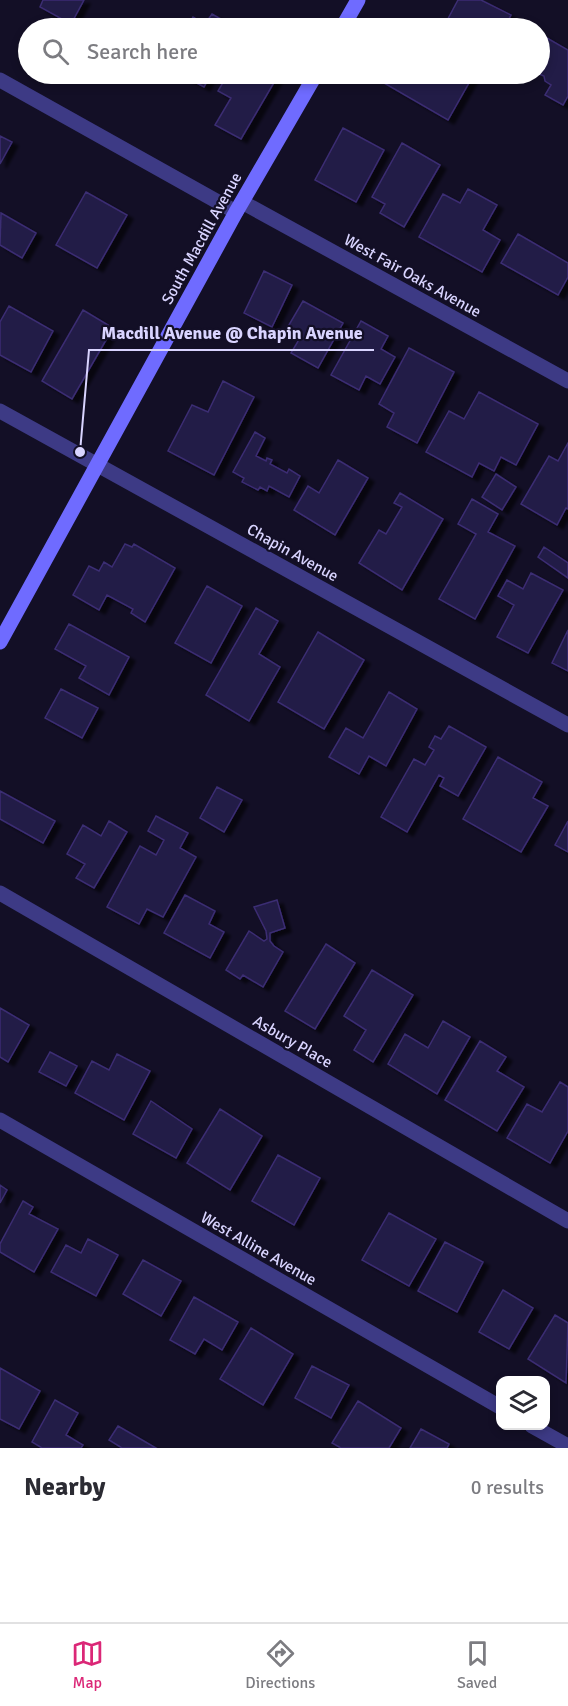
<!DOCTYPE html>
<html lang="en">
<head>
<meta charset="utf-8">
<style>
  :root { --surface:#fff; --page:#f2f2f3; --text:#2b2b33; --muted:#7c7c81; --line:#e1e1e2; --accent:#db2777 }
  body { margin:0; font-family:Signika,sans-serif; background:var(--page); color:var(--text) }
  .controls { position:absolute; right:18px; bottom:18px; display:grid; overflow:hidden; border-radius:12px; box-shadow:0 3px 9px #0003 }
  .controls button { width:54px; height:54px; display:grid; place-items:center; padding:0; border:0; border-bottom:2px solid var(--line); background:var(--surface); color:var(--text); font:30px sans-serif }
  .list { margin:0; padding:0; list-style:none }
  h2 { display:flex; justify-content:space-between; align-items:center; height:78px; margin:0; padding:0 24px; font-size:26px }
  h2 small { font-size:20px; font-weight:400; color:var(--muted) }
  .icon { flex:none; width:33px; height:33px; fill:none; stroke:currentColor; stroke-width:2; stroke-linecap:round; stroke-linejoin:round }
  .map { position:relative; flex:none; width:568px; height:1448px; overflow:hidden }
  .search { position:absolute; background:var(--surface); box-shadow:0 3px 9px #0003; left:18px; right:18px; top:18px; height:66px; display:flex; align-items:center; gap:15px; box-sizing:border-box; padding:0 21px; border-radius:33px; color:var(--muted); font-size:22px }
  .sheet { height:174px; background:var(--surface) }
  nav { display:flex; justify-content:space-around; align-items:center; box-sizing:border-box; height:84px; border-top:2px solid var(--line); background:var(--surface); font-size:16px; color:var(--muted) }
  nav a { display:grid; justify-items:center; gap:3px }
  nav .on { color:var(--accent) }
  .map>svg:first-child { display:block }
  .building { fill:#241b47; stroke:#3b2d73; stroke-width:1.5; filter:url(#shadow) }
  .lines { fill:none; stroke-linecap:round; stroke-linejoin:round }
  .street { stroke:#3d3a85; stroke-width:15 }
  .secondary { stroke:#6f6bff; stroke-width:15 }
  .labels { text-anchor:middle; stroke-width:4.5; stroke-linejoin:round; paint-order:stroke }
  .street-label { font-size:16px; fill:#d9d4ff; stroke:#130f26 }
  .leader { fill:none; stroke:#d9d4ff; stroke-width:2 }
  .callout-dot { fill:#d9d4ff; stroke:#130f26; stroke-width:2 }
  .callout-label { font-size:18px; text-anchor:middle; font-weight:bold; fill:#d9d4ff; stroke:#130f26; stroke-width:4.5; stroke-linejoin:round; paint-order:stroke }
</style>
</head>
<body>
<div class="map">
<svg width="568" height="1448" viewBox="0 0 568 1448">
  <defs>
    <filter id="shadow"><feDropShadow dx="6" dy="4" stdDeviation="1.5" flood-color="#0009"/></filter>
  </defs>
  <rect width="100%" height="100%" fill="#130f26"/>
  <!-- building -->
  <path class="building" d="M43 0H84L71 24 40 7Z
    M458 0H481L511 15 504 28H443Z
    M212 14 226 22 222 28H187L193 17 205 24Z
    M540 34 568 50V96L563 105 545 95 551 85 545 81 544 76 539 74Z
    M180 74H211L204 87Z
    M228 74H279L241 139 215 125 231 98 218 91Z
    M390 74H474L448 120 384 83Z
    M343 128 384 150 356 202 315 180Z
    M0 136 12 142 0 164Z
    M402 143 440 165 404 227 380 213 385 204 372 197Z
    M468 189 497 205 483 230 500 240 482 272 419 237 443 194 460 203Z
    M86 192 127 215 97 268 56 245Z
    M1 213 36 233 22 258 0 245Z
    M518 234 568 263V277L558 295 501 263Z
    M264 271 292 285 272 327 244 313Z
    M303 301 343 323 318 368 291 353 300 338 286 330Z
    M9 306 53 331 31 372 0 355V322Z
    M83 310 113 328 72 399 42 381Z
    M361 321 388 336 381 349 395 357 380 384 366 376 359 390 331 375Z
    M409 348 454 372 417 443 387 427 394 413 379 404Z
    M223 381 254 397 214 475 168 451 192 405 208 412Z
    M479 392 538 424 516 465 501 457 494 471 479 463 472 477 426 452 449 411 464 419Z
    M255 432 265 438 256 456 266 461 267 458 272 460 270 464 287 473 289 469 300 476 289 497 269 486 267 491 260 487 258 490 242 482 244 478 233 472Z
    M568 443V509L566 508 557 525 521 504 549 456 558 461Z
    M338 460 368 478 335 535 294 510 308 486 319 493Z
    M496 474 516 487 502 510 482 497Z
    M400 493 443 519 402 590 359 563 379 530 386 534 402 507 394 503Z
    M472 499 498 514 488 532 515 546 475 619 439 599 476 534 458 524Z
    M125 544 132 547 134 544 175 568 145 622 131 613 133 609 107 595 99 610 73 595 89 566 99 571 104 562 112 567Z
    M544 547 568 563V578L538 557Z
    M531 573 563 590 528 653 497 637 514 605 498 596 507 580 523 589Z
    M207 586 242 606 211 663 175 643Z
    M256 608 278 621 259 654 280 667 249 721 206 695Z
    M69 624 129 657 109 695 79 678 86 666 55 649Z
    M568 630V671L552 663Z
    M318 632 364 660 324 729 278 702Z
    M61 689 98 708 82 738 45 718Z
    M389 692 417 709 386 766 369 756 359 774 329 757 346 728 363 738Z
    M449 726 486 747 458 796 440 786 444 778 439 775 407 832 381 817 414 759 425 765 434 750 429 747 435 736 441 739Z
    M498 757 542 782 533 798 548 806 521 852 463 819Z
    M217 787 242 800 224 832 200 818Z
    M0 791 55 821 43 843 0 819Z
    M156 816 188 833 180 848 196 857 163 917 147 909 139 924 107 907 140 846 156 855 164 840 148 831Z
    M109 821 127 832 94 888 76 878 85 864 67 854 83 825 101 836Z
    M568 821V852L555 845Z
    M185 895 215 911 209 924 224 932 210 958 164 933Z
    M277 900 285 928 270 933V941L274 946 283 952 263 987 243 975 240 979 226 970 249 931 264 941 267 939 266 931 254 907Z
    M326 944 355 963 315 1029 285 1011Z
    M372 970 413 995 373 1062 354 1050 366 1030 344 1016Z
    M0 1008 29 1025 8 1062 0 1057Z
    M443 1021 470 1037 437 1094 388 1064 405 1034 428 1048Z
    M480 1041 506 1057 497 1071 524 1087 497 1131 445 1100Z
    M50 1052 77 1066 66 1086 39 1072Z
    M117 1054 150 1071 124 1120 75 1093 92 1061 109 1070Z
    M560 1082 568 1087V1131L550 1163 507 1138 527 1104 542 1112Z
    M151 1101 192 1129 176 1158 133 1134Z
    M220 1109 262 1136 230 1190 187 1163Z
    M278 1155 320 1178 294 1225 252 1201Z
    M0 1185 7 1190 0 1203Z
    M23 1201 33 1207 29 1214 58 1229 34 1272 0 1252V1244Z
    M389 1213 436 1239 409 1286 362 1260Z
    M88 1239 118 1255 96 1296 51 1272 66 1245 81 1253Z
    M445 1242 483 1262 457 1312 418 1291Z
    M143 1260 181 1281 161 1316 123 1294Z
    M503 1290 533 1308 509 1349 479 1332Z
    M194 1297 238 1322 222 1350 204 1339 195 1354 170 1340Z
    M555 1315 568 1323 566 1383 528 1359Z
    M251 1328 293 1354 263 1405 220 1379Z
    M312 1366 349 1385 331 1418 295 1398Z
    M0 1368 40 1391 19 1429 0 1419Z
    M55 1400 78 1413 66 1435 83 1445 81 1448H42L32 1442Z
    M358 1401 401 1428 389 1448H341L332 1443Z
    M118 1426 156 1448H122L109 1440Z
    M421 1429 449 1444 447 1448H410Z"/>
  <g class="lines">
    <!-- street -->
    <path class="street" d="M0 80 236 212
      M242 202 568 381
      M0 411 568 725
      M0 893 568 1221
      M0 1120 500 1407
      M532 1426 568 1446"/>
    <!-- secondary -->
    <path class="secondary" d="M342 28 358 0
      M0 642 236 212 316 74"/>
  </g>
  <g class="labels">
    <!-- street labels -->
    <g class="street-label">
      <text transform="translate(201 238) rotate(-61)" y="6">South Macdill Avenue</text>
      <text transform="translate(413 275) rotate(29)" y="6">West Fair Oaks Avenue</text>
      <text transform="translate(293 552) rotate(29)" y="6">Chapin Avenue</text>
      <text transform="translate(293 1041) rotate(30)" y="6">Asbury Place</text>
      <text transform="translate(259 1248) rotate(30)" y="6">West Alline Avenue</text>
    </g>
  </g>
  <!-- callouts -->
  <path class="leader" d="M80 452L89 350H374"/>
  <circle class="callout-dot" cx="80" cy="452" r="6"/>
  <g class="callout-label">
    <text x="232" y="339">Macdill Avenue @ Chapin Avenue</text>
  </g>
</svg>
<div class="controls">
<button><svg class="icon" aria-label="layers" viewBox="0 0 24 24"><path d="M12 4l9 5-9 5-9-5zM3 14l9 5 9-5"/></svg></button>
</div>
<div class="search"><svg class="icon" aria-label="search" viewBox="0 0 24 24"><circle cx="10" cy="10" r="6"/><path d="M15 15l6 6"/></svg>Search here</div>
</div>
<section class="sheet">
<h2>Nearby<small>0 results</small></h2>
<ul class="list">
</ul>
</section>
<nav>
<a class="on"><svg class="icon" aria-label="map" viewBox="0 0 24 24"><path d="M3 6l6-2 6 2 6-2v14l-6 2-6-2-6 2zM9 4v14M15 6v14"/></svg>Map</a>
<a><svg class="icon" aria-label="directions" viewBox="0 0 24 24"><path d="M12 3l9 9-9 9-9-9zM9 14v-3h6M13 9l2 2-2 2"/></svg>Directions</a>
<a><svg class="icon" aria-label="saved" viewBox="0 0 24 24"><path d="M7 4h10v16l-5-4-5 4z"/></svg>Saved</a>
</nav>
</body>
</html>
